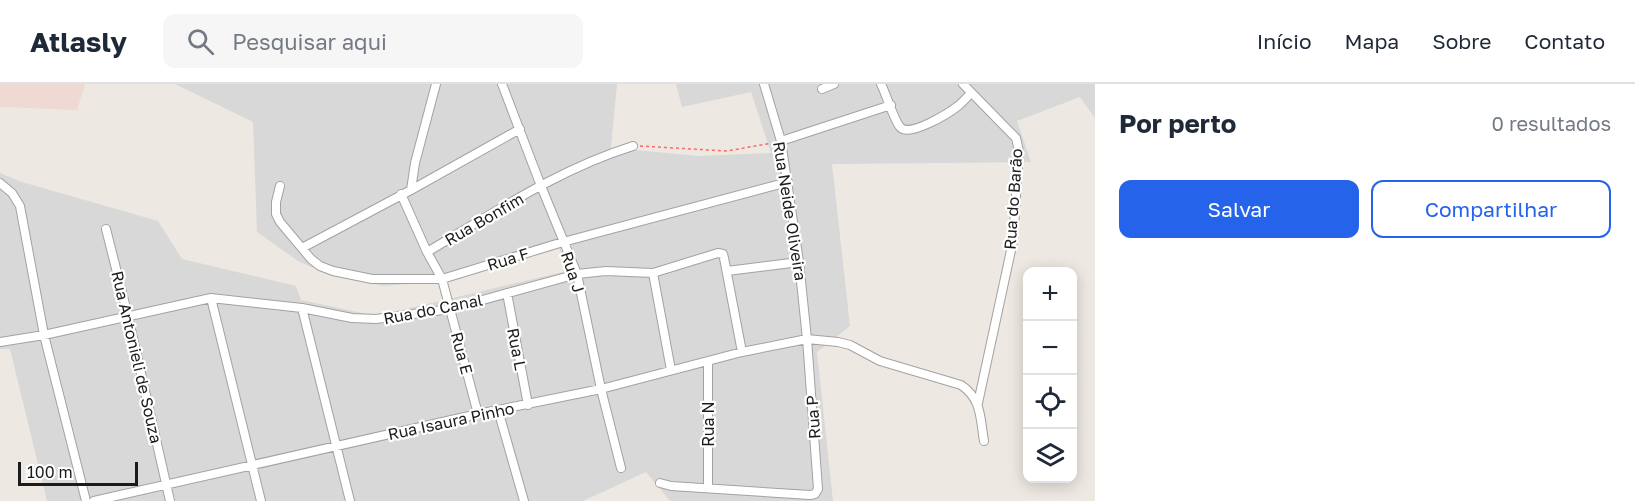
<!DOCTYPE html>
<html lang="pt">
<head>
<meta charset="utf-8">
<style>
  :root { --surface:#fff; --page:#f6f6f7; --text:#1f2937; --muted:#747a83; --line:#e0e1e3; --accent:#2563eb }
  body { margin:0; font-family:"Golos Text",sans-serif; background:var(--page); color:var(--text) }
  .controls { position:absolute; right:18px; bottom:18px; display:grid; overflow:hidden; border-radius:12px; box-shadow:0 3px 15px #0003 }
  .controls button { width:54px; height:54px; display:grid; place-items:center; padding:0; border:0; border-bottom:2px solid var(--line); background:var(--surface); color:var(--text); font:30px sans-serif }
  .scale { position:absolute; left:18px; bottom:15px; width:120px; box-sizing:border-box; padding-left:6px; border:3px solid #1b1b1b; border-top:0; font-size:16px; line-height:21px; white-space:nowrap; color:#1b1b1b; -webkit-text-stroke:4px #fff; paint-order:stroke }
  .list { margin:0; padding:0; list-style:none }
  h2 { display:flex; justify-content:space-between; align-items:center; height:78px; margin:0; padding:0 24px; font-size:26px }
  h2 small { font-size:20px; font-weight:400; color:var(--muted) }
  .actions { display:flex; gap:12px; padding:18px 24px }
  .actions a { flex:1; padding:14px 0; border:2px solid var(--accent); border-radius:12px; text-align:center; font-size:21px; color:var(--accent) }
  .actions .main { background:var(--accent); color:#fff }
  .icon { flex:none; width:33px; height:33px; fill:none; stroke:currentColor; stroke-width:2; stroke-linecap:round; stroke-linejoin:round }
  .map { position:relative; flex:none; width:1095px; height:417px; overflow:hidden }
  header { display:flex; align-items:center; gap:36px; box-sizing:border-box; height:84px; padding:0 30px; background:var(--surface); border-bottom:2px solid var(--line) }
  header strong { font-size:28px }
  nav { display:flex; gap:33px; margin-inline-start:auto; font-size:21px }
  .search { width:420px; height:54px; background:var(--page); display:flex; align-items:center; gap:15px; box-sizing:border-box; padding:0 21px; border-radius:12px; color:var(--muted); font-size:22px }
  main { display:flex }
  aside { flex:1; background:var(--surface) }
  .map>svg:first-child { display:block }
  .residential { fill:#d9d8d8 }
  .military { fill:#efd9d3 }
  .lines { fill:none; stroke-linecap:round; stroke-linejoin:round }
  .minor-casing { stroke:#a2a2a2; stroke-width:10 }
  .path { stroke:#f86a66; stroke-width:1.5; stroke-dasharray:3 3; stroke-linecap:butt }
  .minor { stroke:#fff; stroke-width:8 }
  .labels { text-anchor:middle; stroke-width:4.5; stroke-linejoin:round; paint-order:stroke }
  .street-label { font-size:16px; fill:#1b1b1b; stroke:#fff }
</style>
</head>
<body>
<header>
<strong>Atlasly</strong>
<div class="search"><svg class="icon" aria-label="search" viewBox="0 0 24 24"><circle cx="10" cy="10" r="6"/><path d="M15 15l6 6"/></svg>Pesquisar aqui</div>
<nav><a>Início</a><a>Mapa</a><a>Sobre</a><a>Contato</a></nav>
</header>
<main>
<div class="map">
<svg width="1095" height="417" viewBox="0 0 1095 417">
  <rect width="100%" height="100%" fill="#ede8e1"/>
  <!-- residential -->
  <path class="residential" d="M175 0H617L610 73 635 66 699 72 771 69 751 8 682 23 676 0H1095V34L1080 13 1017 37 1031 78 832 80 850 242 817 268 833 417H670L646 388 583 417H47L10 265H0V89L22 98 158 137 182 175 296 202 301 216 376 232 567 187 559 163 455 196 383 202 329 191 298 177 257 148 253 38Z"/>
  <!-- military -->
  <path class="military" d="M0 0H85L77 26 6 23 0 24Z"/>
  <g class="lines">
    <!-- minor casing -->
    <g class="minor-casing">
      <path id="minor" d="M502 0 541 102 577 190 601 305 621 384
        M881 0C886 10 894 36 900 43 909 54 949 29 958 22 963 18 967 13 971 9
        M963 0 1010 48 1016 54 1019 67 1013 157 978 319
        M822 5 834 0
        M781 57 891 21
        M0 99 12 109 20 122 44 251 86 417
        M280 102 276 118V130L280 138 311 175 320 182 333 187 372 195H442L563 158 788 98
        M411 106 415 79 436 0
        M401 110 427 168 442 195 478 330
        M106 145 128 232 170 417
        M302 164 411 106 520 45
        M427 168C494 129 559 85 633 62
        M727 187 799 178
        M653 189 671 286
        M507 209 528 321
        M211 214 261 417
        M302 224 350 417
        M0 258 44 251 211 214 302 224 352 234 376 235 450 225 577 190 606 187 653 189 718 169 723 170 724 174 742 268
        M498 326 524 417
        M660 399 671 402 810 411 815 410 818 405 807 255 799 178 781 57 764 0
        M708 404V277
        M94 417 478 330 601 305 742 268 807 255 838 258 850 261 880 277 961 301C982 315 980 334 984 357"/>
    </g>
    <!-- path -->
    <path class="path" d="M640 62 727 67 772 59"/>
    <!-- minor -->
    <use href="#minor" class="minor"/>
  </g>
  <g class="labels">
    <!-- street labels -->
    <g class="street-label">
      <text transform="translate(1013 115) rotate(-86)" y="6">Rua do Barão</text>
      <text transform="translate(790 127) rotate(81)" y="6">Rua Neide Oliveira</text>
      <text transform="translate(484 135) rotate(-30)" y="6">Rua Bonfim</text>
      <text transform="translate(508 175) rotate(-17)" y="6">Rua F</text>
      <text transform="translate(573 188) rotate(72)" y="6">Rua J</text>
      <text transform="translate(433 225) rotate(-11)" y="6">Rua do Canal</text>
      <text transform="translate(517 265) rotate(79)" y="6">Rua L</text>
      <text transform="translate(462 269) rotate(75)" y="6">Rua E</text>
      <text transform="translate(137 273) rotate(77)" y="6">Rua Antonieli de Souza</text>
      <text transform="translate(813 333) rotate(-94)" y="6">Rua P</text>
      <text transform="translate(451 337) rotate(-12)" y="6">Rua Isaura Pinho</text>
      <text transform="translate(708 340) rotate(-90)" y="6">Rua N</text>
    </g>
  </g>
</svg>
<div class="controls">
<button>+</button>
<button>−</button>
<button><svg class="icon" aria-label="locate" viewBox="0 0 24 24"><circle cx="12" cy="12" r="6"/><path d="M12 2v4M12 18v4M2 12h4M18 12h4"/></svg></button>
<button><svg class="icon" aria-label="layers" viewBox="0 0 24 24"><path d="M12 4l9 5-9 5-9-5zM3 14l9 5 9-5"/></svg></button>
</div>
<div class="scale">100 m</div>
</div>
<aside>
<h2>Por perto<small>0 resultados</small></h2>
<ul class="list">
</ul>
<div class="actions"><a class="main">Salvar</a><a>Compartilhar</a></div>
</aside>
</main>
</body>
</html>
